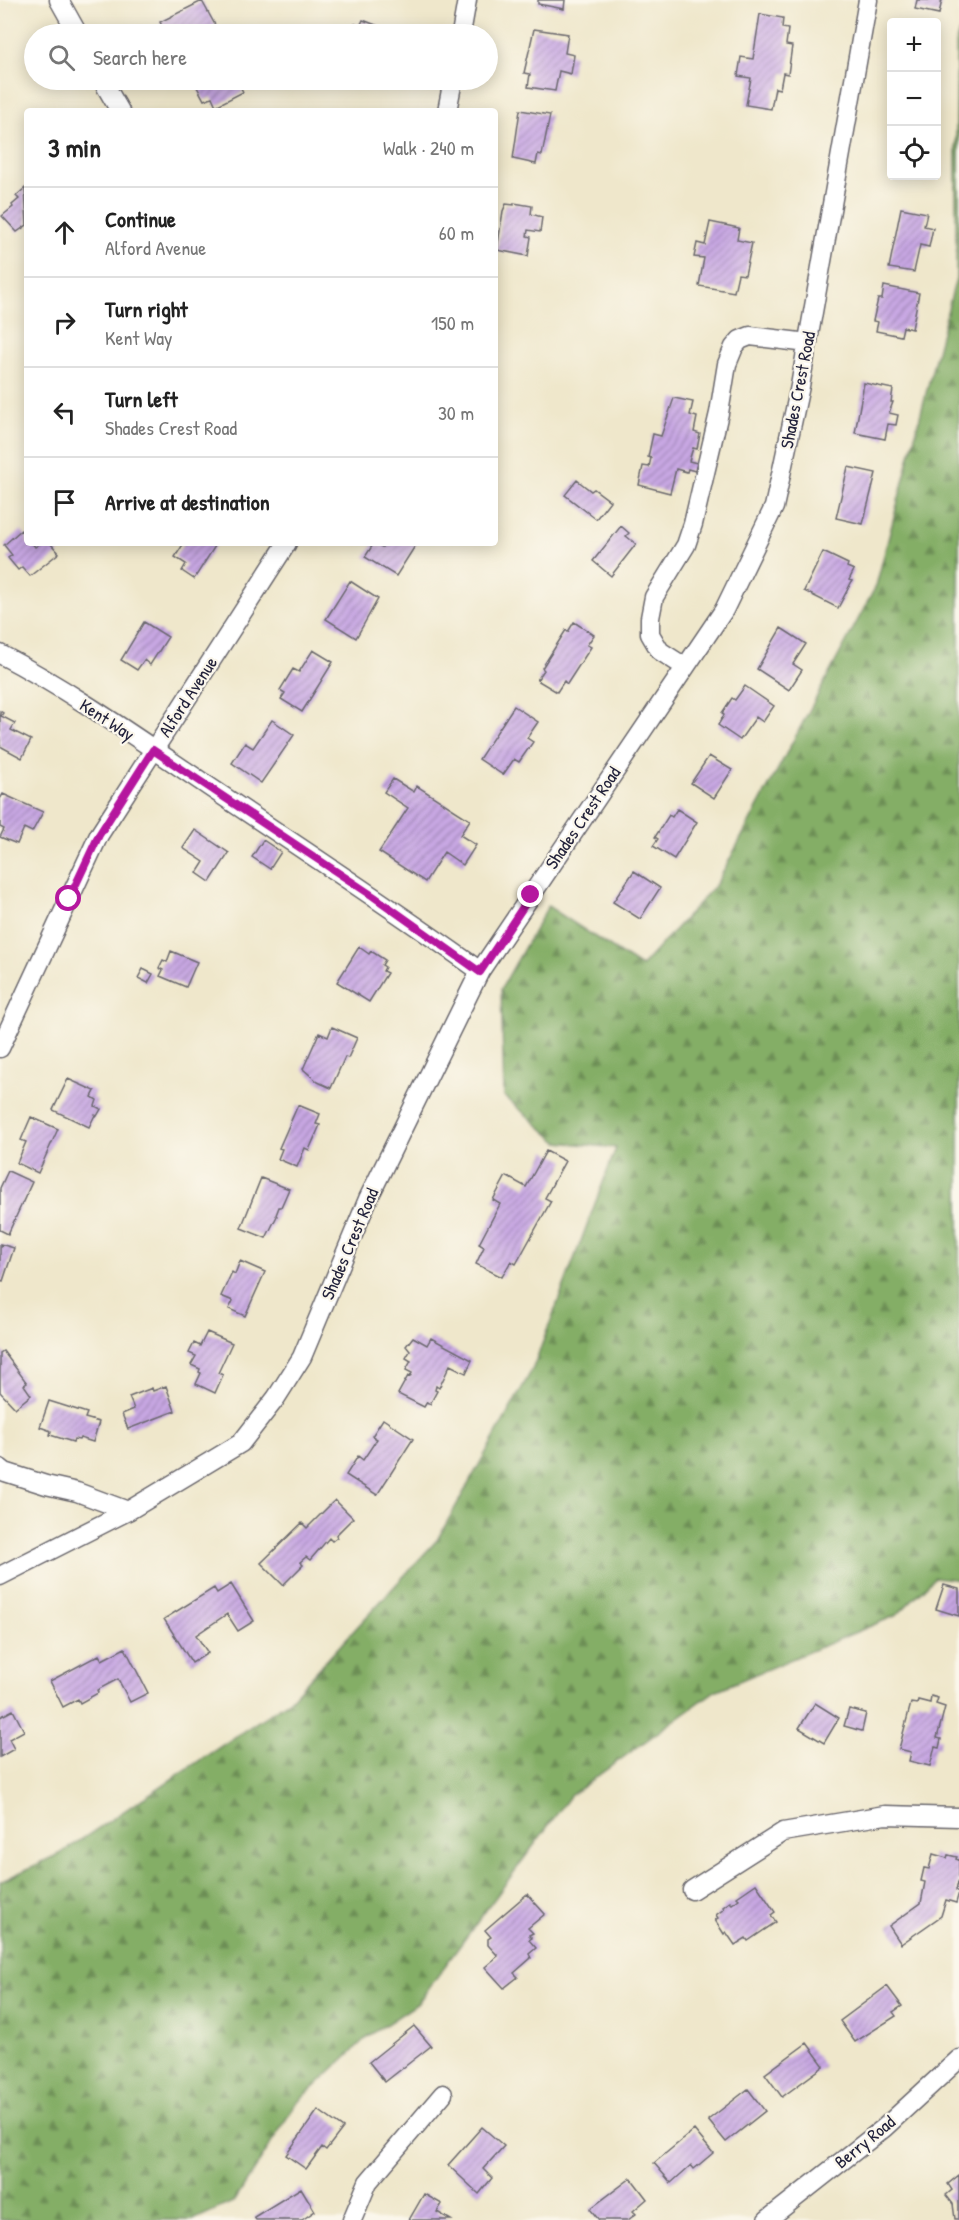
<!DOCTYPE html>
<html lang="en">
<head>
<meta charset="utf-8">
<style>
  :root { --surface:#fff; --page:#f6f6f6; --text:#222; --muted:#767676; --line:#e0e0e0 }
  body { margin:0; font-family:"Patrick Hand",sans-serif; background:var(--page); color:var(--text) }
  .controls { position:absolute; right:18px; top:18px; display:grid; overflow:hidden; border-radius:6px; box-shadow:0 3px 15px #0003 }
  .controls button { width:54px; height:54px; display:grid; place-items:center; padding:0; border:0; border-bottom:2px solid var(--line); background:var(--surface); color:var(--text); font:30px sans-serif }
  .stop { position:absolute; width:18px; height:18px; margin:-14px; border:4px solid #b5179e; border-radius:50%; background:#fff }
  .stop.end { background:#b5179e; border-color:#fff; box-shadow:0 2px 6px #0008 }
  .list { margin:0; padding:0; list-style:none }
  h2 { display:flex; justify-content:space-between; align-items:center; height:78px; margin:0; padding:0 24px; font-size:26px }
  h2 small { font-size:20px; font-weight:400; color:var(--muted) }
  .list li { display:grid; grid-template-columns:39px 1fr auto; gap:18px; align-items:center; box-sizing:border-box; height:90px; padding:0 24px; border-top:2px solid var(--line) }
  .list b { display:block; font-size:22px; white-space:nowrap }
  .list p { margin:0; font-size:20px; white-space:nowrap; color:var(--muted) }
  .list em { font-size:20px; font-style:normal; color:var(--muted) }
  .icon { flex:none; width:33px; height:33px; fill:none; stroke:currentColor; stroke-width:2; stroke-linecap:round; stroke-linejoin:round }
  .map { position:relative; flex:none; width:959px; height:2220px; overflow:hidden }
  .search { position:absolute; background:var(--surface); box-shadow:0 3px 15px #0003; left:24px; top:24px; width:474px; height:66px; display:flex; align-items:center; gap:15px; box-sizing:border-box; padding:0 21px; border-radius:33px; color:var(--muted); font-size:22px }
  .panel { position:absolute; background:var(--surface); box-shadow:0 3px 15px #0003; left:24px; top:108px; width:474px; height:438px; border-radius:6px }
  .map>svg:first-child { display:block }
  .forest { fill:url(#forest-firs); stroke:#536850; stroke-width:1.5 }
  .building { fill:url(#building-hatch) }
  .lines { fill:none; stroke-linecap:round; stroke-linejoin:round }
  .minor-casing { stroke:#6a676d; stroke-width:21 }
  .minor { stroke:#fff; stroke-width:18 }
  .route { stroke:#b5179e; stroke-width:8 }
  .labels { text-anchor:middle; stroke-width:4.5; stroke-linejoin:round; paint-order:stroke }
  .street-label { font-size:18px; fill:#22223b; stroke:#fbf7ec }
</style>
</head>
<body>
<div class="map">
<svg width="959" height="2220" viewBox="0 0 959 2220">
  <defs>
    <pattern id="forest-firs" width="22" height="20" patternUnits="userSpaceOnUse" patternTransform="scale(1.5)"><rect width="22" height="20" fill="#84ae66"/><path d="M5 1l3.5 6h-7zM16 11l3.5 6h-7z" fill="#6c8d55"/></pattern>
    <pattern id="building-hatch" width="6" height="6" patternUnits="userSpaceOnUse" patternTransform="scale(1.5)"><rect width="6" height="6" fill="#c8a7e3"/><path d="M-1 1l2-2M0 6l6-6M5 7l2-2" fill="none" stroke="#a288b9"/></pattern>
  </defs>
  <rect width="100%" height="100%" fill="#fbf7ec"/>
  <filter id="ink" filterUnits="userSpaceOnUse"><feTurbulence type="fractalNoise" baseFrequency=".0167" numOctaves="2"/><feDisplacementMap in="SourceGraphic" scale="12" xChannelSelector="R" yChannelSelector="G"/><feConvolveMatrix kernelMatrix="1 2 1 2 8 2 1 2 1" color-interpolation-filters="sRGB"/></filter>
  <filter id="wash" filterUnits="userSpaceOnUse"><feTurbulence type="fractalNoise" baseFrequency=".008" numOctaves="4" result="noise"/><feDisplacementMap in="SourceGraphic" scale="24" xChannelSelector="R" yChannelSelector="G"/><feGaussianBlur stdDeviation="1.35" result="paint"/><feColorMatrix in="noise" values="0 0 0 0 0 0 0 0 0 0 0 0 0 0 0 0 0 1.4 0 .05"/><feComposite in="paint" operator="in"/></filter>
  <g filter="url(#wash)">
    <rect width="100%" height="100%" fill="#efe7cb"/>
    <!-- forest -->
    <path class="forest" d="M959 31V1580L935 1577 897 1615 715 1691 570 1796 417 2004 367 2037 295 2105 235 2201 193 2220H0V1882L61 1853 290 1700 437 1540 533 1368 616 1148 558 1142 504 1096 501 989 548 906 641 967 717 883 876 586 956 278V42Z"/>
    <g id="blocks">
      <!-- building -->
      <path class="building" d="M538 0H565L564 9 538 4Z
        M917 0H942L939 14 915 9Z
        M202 1 220 34H182V33L166 34 160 22Z
        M760 14 783 18 782 28 788 29 786 45 792 46 788 74 783 73 780 89 775 88 771 109 746 105 751 78 738 76 741 57 753 59Z
        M363 20 381 27 378 34H350L355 24 360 26Z
        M534 29 568 34 565 53 574 55 571 74 559 71 555 91 528 87 530 74 524 73Z
        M197 80H237L243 92 216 106 212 97 204 100 196 85 199 84Z
        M520 110 550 115 542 155 538 154 536 164 513 159Z
        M25 188 27 225 17 232 2 216 13 207 12 205 19 199 16 196Z
        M514 203 532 206 531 214 542 217 540 232 528 230 527 236 531 237 528 256 497 250 503 211 506 204 514 205Z
        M901 208 927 213 924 226 933 228 929 247 920 245 914 272 889 268Z
        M710 222 739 228 737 240 752 243 745 275 738 274 734 292 699 286 704 258 694 257 697 243 705 245Z
        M884 286 919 293 912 329 903 327 901 336 876 331 878 322 873 321 878 299H882Z
        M864 383 893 389 891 402H893L889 413 898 415 896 425 888 424 885 439 855 433Z
        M674 398 693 402 690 415 697 417 694 432 700 434 697 449 693 448 689 461 697 463 695 471 688 469 687 472 676 469 670 493 639 485 643 466 649 467 651 458 648 457 653 434 661 436Z
        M848 467 876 473 863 524 836 518Z
        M577 480 591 491 594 489 610 501 596 519 565 495Z
        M621 526 629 533 626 536 636 544 611 576 593 561Z
        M21 530 27 537V543H32L35 547 41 543H50L59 553 30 576 22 567 18 570 8 558 12 555 4 545Z
        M184 543H217L194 579 182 571 186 564 175 557Z
        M374 543 382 547 384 543H417L396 576 365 557Z
        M823 552 848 564 847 567 854 570 849 580 852 581 838 608 804 591Z
        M350 581 378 599 356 638 326 619Z
        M144 622 168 637 150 665 144 660 137 670 121 660Z
        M574 622 594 635 587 645 591 647 567 684 564 681 557 692 537 680 544 670 542 668 566 630 568 632Z
        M781 628 806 644 793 664 802 670 789 690 757 669Z
        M313 650 333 662 302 712 281 699 285 693 280 690 293 669 299 672Z
        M745 686 774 706 763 722 756 717 740 740 718 725 724 715 722 713 732 698 735 700Z
        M514 706 538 722 527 738 533 742 519 762 514 759 503 775 479 759Z
        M0 711 3 713 1 716 15 723 11 730 31 740 22 758 0 746Z
        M272 720 294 735 261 783 232 763 245 743 253 748Z
        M709 756 732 770 714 798 691 783Z
        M393 779 414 792 417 786 470 820 460 835 476 845 463 865 444 852 425 882 379 852 408 808 384 792Z
        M3 794 43 812 32 832 24 828 17 844 0 837 4 829 0 827V799Z
        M677 809 697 822 674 859 653 846 658 839 655 837 669 815 672 817Z
        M195 830 229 853 210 882 197 873 204 862 183 848Z
        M263 840 281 852 270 869 252 857Z
        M634 871 660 888 640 919 613 902Z
        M359 947 369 954 371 951 385 960 382 965 385 967 383 971 387 973 369 1002 337 982Z
        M171 951 197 962 186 987 160 976 163 970 159 968 163 960 167 962Z
        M143 969 153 974 148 983 138 978Z
        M332 1027 357 1038 348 1058 345 1057 331 1088 318 1082 303 1069 319 1033 328 1037Z
        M68 1079 95 1091 92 1097 97 1100 95 1106 101 1109 97 1116 95 1115 89 1127 53 1110Z
        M298 1105 320 1114 316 1124 320 1125 309 1150 305 1148 297 1167 278 1159 282 1149 279 1148Z
        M31 1117 58 1129 38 1173 17 1163 26 1142 21 1140Z
        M546 1151 565 1161 545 1198 551 1201 516 1264 511 1261 502 1277 476 1264 484 1247 479 1244 500 1204 493 1200 506 1176 526 1187Z
        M8 1171 32 1182 8 1234 0 1230V1188Z
        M261 1178 289 1189 281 1207H279L276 1215 277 1216 266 1238 241 1228Z
        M0 1244 14 1248 3 1281 0 1280Z
        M240 1261 265 1272 245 1316 229 1309 233 1301 221 1296 232 1272 235 1274Z
        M207 1332 232 1343 218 1373 223 1375 215 1393 196 1384 201 1373 199 1372 200 1369 191 1365 196 1356 189 1353 194 1343 200 1346Z
        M413 1337 427 1345 431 1338 472 1360 466 1373 450 1365 439 1388 436 1386 435 1390 437 1391 430 1404 427 1402 424 1407 398 1394 408 1376 410 1377 412 1373 406 1370 411 1361 406 1358 410 1351 406 1346Z
        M3 1351 27 1383 24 1385 31 1395 15 1408 0 1392V1353Z
        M166 1386 175 1411 128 1429 122 1414 134 1409 129 1397 152 1388 153 1391Z
        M49 1401 87 1413 85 1418 99 1422 93 1442 80 1438 79 1440 74 1439 73 1442 50 1435 51 1431 40 1427Z
        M383 1419 413 1439 377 1495 346 1475 358 1456 363 1460 377 1439 372 1436Z
        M335 1500 353 1518 336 1535 337 1537 332 1541 329 1538 310 1560 306 1557 300 1562 303 1565 283 1585 261 1563 302 1523 307 1528Z
        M231 1584 254 1621 238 1631 227 1614 196 1635 208 1653 192 1663 164 1619 214 1588 217 1593Z
        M944 1585 959 1589V1616L936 1609Z
        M125 1648 148 1693 130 1702 118 1679 97 1690 98 1693 80 1703 78 1699 63 1707 50 1681 99 1655 102 1660Z
        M931 1696 938 1698 936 1704 945 1707 937 1738 941 1739 939 1748 935 1747 930 1766 909 1761 911 1752 899 1749 911 1703 917 1704 918 1700 930 1703Z
        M815 1703 839 1718 824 1743 799 1728Z
        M849 1709 866 1713 862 1731 844 1726Z
        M13 1710 24 1731 9 1739 14 1749 0 1757V1717Z
        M933 1854 947 1858 948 1855 957 1857 956 1859 959 1860V1879L956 1890 959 1892 956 1903 946 1900 941 1916 901 1944 889 1926 921 1903 925 1882 921 1881 924 1868 929 1869Z
        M756 1884 775 1912 771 1915 776 1922 748 1941 746 1938 735 1945 726 1932 724 1934 715 1920 718 1918 716 1915 724 1909 723 1907 730 1902 732 1904 739 1899 737 1897Z
        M527 1894 545 1914 528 1928 533 1933 529 1935 532 1938 529 1940 536 1948 529 1954 531 1958 514 1973 518 1977 504 1988 485 1967 498 1956 488 1945V1939L491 1937 485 1930Z
        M887 1986 902 2006 893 2012 896 2016 855 2042 840 2021Z
        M414 2026 431 2046 385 2082 369 2062Z
        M807 2043 824 2066 782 2097 765 2074Z
        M748 2089 765 2111 726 2142 708 2120Z
        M318 2110 343 2128 326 2150 322 2147 306 2169 286 2155Z
        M482 2127 504 2146 483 2169 492 2178 479 2194 448 2165Z
        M694 2130 713 2153 694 2169 691 2165 671 2183 654 2163Z
        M959 2175V2219H955L953 2204 946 2195 952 2190 948 2184Z
        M631 2178 647 2199 633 2211 636 2214 628 2220H599L590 2209Z
        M301 2188 315 2211 302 2220H256L254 2217Z
        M424 2194 442 2204 437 2212 451 2220H409Z"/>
    </g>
  </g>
  <g filter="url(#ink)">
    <use href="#blocks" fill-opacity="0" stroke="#6a676d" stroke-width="1.5"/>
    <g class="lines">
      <!-- minor casing -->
      <g class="minor-casing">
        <path id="minor" d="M59 0 78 34
          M461 34 467 0
          M102 80 120 111
          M447 111 453 80
          M0 654C71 691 141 741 208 786 299 847 391 907 480 971
          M685 667 660 651 650 634V618L654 597 686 545 693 524 719 413 727 364 734 347 740 340 750 336 808 343
          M0 1048 99 835 287 543
          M0 1468 5 1472 46 1485 77 1492 128 1511
          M0 1576 128 1511 241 1443 276 1398 302 1357 368 1199 480 971 724 610 774 507 800 386 868 0
          M692 1890 783 1832 885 1815 959 1817
          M352 2220 368 2182 443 2094
          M767 2220 884 2128 959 2059"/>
      </g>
      <!-- minor -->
      <use href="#minor" class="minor"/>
    </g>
  </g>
  <g class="lines" filter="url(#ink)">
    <!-- route -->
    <path class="route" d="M69 899 99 835 153 750 373 896 480 972 531 895"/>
  </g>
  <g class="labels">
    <!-- street labels -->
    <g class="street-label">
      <text transform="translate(798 390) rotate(-79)" y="6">Shades Crest Road</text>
      <text transform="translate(188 697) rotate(-57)" y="6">Alford Avenue</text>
      <text transform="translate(107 720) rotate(33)" y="6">Kent Way</text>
      <text transform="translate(583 818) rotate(-56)" y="6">Shades Crest Road</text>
      <text transform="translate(350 1244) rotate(-67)" y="6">Shades Crest Road</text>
      <text transform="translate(865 2142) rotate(-39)" y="6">Berry Road</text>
    </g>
  </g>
</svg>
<div class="controls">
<button>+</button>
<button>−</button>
<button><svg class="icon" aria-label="locate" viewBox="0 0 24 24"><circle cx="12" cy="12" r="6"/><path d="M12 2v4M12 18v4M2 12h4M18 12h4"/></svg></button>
</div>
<div class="stop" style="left:69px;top:899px"></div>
<div class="stop end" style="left:531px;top:895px"></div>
<div class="search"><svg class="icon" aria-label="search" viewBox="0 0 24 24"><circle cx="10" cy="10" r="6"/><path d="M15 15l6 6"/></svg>Search here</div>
<section class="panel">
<h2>3 min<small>Walk · 240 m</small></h2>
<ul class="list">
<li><svg class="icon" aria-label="ahead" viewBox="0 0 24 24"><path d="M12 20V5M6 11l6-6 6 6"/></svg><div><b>Continue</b><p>Alford Avenue</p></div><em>60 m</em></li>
<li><svg class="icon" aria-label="right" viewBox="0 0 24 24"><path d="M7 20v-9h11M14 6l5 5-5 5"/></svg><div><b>Turn right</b><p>Kent Way</p></div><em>150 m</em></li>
<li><svg class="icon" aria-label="left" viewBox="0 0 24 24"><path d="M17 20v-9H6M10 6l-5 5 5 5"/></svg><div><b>Turn left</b><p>Shades Crest Road</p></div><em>30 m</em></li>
<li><svg class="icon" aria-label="arrive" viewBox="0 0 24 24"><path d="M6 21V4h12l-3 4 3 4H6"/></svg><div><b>Arrive at destination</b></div></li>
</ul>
</section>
</div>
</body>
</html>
